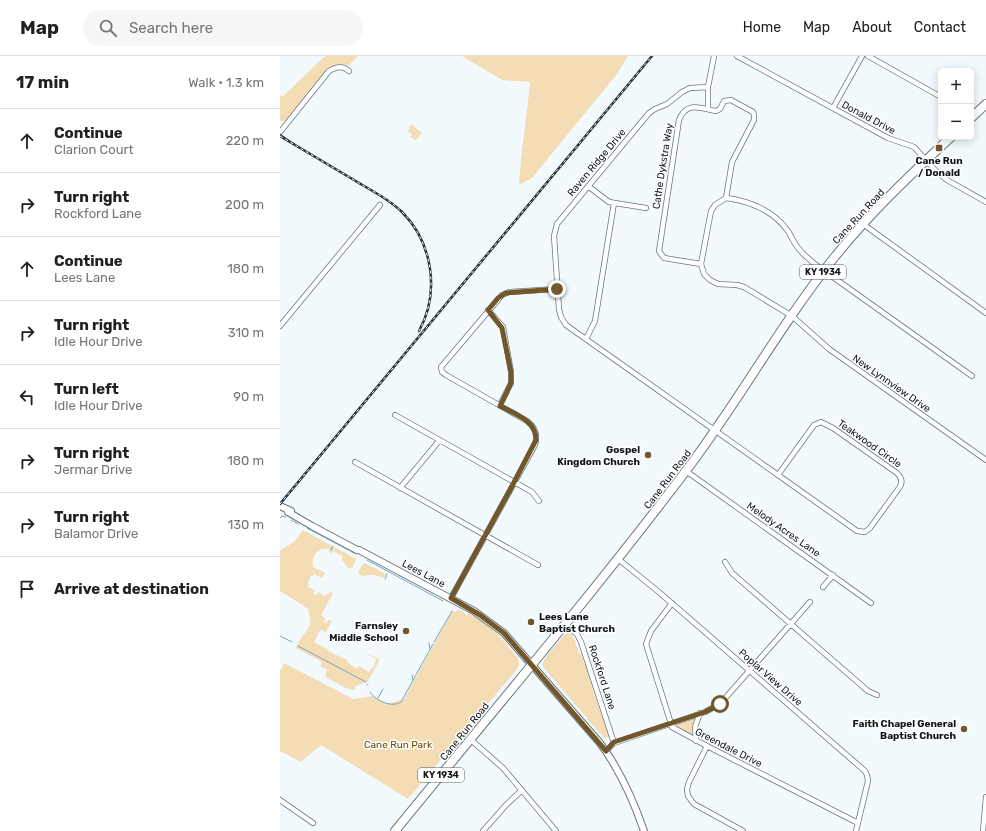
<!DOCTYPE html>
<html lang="en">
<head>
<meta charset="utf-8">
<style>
  :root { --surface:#fff; --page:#f6f6f6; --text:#202124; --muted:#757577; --line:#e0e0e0 }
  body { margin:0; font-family:Rubik,sans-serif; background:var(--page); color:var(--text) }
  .controls { position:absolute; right:12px; top:12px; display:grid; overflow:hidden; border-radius:6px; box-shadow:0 2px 10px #0003 }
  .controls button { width:36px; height:36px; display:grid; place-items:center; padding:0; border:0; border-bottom:1px solid var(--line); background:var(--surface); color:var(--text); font:20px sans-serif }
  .stop { position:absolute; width:12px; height:12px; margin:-9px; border:3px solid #715729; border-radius:50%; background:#fff }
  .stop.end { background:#715729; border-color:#fff; box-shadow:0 1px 4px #0008 }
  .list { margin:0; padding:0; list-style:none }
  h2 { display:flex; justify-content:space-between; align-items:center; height:52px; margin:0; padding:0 16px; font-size:17px }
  h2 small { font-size:13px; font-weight:400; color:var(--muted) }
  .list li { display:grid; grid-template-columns:26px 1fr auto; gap:12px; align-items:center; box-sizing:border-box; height:64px; padding:0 16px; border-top:1px solid var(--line) }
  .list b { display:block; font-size:15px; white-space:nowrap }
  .list p { margin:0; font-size:13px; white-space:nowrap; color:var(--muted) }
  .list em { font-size:13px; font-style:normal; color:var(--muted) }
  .icon { flex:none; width:22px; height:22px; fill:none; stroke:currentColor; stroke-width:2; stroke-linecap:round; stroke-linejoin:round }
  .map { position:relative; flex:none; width:706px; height:775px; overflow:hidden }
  header { display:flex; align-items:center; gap:24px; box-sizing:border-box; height:56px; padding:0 20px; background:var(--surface); border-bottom:1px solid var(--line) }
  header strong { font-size:19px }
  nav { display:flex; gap:22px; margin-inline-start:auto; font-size:14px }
  .search { width:280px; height:36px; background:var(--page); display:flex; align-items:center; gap:10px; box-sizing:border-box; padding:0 14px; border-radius:22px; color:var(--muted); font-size:15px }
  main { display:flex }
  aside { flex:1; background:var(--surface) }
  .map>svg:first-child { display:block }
  .green { fill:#f4dcb5 }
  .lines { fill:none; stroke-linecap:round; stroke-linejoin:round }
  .stream { stroke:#76a7bb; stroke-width:1 }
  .street-casing { stroke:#667880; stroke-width:6 }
  .secondary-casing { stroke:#667880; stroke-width:8 }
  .highway-casing { stroke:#667880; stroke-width:10 }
  .street { stroke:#fff; stroke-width:4.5 }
  .secondary { stroke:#fff; stroke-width:6 }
  .highway { stroke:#fff; stroke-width:8 }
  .tram { stroke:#2a3134; stroke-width:1 }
  .rail-casing { stroke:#2a3134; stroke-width:2.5 }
  .rail { stroke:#fff; stroke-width:1; stroke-dasharray:3; stroke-linecap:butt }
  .route { stroke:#715729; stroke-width:5 }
  .poi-dot { fill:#715729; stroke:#fff; stroke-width:1.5 }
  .labels { text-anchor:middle; stroke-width:3; stroke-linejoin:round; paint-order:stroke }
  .shield { fill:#fff; stroke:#575c5e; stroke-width:1 }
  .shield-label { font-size:9px; font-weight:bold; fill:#0f1619 }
  .street-label { font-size:10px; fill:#0f1619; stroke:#fff }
  .poi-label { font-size:10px; font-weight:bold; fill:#0f1619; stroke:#fff; text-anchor:end }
  .park-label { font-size:10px; fill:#6c4c03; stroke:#fff }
</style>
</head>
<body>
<header>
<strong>Map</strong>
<div class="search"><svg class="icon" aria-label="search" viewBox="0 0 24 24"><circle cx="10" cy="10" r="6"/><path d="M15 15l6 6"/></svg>Search here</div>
<nav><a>Home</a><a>Map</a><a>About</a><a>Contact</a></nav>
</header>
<main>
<aside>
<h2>17 min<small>Walk · 1.3 km</small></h2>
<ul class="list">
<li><svg class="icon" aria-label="ahead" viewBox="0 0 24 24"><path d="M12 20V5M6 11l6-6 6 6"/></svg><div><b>Continue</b><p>Clarion Court</p></div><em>220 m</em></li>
<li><svg class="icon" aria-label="right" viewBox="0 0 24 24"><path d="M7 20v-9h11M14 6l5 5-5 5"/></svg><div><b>Turn right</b><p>Rockford Lane</p></div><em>200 m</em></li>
<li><svg class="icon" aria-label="ahead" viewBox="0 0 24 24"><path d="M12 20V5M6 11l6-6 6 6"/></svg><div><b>Continue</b><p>Lees Lane</p></div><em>180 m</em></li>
<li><svg class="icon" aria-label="right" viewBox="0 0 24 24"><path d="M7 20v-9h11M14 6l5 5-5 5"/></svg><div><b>Turn right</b><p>Idle Hour Drive</p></div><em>310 m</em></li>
<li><svg class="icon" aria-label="left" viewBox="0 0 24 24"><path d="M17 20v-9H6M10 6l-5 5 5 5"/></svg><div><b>Turn left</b><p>Idle Hour Drive</p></div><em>90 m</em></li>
<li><svg class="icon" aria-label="right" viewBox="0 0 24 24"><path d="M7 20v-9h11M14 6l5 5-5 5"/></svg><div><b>Turn right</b><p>Jermar Drive</p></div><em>180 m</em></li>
<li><svg class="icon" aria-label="right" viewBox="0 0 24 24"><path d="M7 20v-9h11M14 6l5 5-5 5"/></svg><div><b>Turn right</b><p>Balamor Drive</p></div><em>130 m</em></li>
<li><svg class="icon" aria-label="arrive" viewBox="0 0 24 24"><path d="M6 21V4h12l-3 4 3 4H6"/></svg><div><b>Arrive at destination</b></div></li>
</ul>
</aside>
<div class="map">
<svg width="706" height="775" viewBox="0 0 706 775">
  <rect width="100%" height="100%" fill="#f2fafd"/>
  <!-- green -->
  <path class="green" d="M45 0H78L68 10 58 8 51 11 5 65H0V39L2 41Z
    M182 0H348L337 18 252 122 239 129C241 95 247 60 250 26L222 24Z
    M131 68 142 77 136 84 130 81 132 79 128 75Z
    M23 474 76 503 72 512H68L62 504V500L53 495 52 496V498L49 496V493C37 491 31 500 33 511L45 517 42 522 34 518 33 520H31L28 527H29L28 530 35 535 33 538 36 539 38 536 45 540 50 536 53 537 41 559 45 562 44 567H46L49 564 52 565 46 576 40 574 34 586 49 594 48 595 67 604V606L77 613 79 610 89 616 94 610 96 603 87 598H89L99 603V605L88 625 76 630 74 634 66 632 45 621 47 614 40 610 42 606 16 592C20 579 37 570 28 556L29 553 0 535V494L14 486Z
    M85 507 106 518 104 522C101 521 98 520 94 519 87 518 83 523 78 517L83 508Z
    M178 553 185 557V559H187L188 557 202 564 220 581 238 602 239 608 238 612 128 743 41 689 21 706 0 695V615L4 607 73 643 93 640 108 648 124 643 172 555 176 556Z
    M289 576 292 578 294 583 299 597 301 598 308 616 314 638 329 679V681L324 682 263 611V606L265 602 286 577Z
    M415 662 412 670V680L398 673 395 669V668Z"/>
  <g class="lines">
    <!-- stream -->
    <path class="stream" d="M0 462 2 460 6 461
      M11 464 18 468
      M27 472 76 498
      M51 494 53 490
      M87 504 163 545
      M105 523 107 518
      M0 580 12 586
      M154 586 172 555
      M149 587 150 593
      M18 590 86 626
      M132 619 133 624
      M87 628 88 629
      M90 636C96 645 112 652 121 646L153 588
      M98 642 103 633"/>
    <!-- street casing -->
    <g class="street-casing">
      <path id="street" d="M457 0 608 82 634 91 655 114 667 124 706 146
        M588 0 661 41
        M428 31 410 32 402 36 387 48 375 53 369 57 277 168 274 180 279 253 281 261 286 269 498 419
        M553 52 582 0
        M428 53V31L434 0
        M0 76 49 15C56 11 62 9 69 15
        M308 130 329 146 366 152
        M446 142C470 145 494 155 508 175 511 180 513 185 516 189 521 197 529 203 536 209L692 320
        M583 168 706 257
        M421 208 384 202 379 195 399 64C407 44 421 53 436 55L440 53 444 45 451 44 473 56 474 59V64L452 106 446 142 435 149 431 155 421 208 424 218 430 224 438 228 457 229 464 231 512 260 549 293 706 404
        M208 254 223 271 231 316V327L220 349
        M0 270 100 149
        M306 283 315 265 334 147
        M115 359 252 436 259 445
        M541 366 553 372 617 417C622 422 623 427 619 432L590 472 585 476 577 475 498 419 534 369Z
        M75 406 258 509
        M406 415 591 547
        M120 432 159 385
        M337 502 380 537 585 715 587 719 588 725 576 775
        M445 506 452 517 588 635 597 639
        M543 531 553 519
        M171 542 255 389C258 379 255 371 247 365L166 319 162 316 161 311 222 239 229 236 277 233
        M392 547 371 575 366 588 392 671 427 690 578 767
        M284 567 297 578 301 586 334 687
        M190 683 223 712 276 775
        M416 685 415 671 420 657
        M427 690 409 726 407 733 408 740 414 748 463 775
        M326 695 334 687 425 656 440 648 530 546
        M0 744 33 767
        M203 775 226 749 242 734
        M703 775 706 741"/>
    </g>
    <!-- secondary casing -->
    <g class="secondary-casing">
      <path id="secondary" d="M0 450 11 455
        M7 454 8 456 32 470 77 494H79L194 555 224 577 320 687C340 714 353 743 364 775"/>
    </g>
    <!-- highway casing -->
    <g class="highway-casing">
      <path id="highway" d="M691 62 706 48
        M115 775C212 656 312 539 405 416 457 348 499 271 553 203 588 159 630 119 671 81"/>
    </g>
    <!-- street -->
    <use href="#street" class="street"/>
    <!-- secondary -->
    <use href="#secondary" class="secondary"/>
    <!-- highway -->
    <use href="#highway" class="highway"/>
    <!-- tram -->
    <path class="tram" d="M0 78 20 92"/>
    <!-- rail casing -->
    <g class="rail-casing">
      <path id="rail" d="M0 80C25 95 49 109 74 124 90 134 108 142 122 156 153 187 160 237 139 275
        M0 448 372 0"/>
    </g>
    <!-- rail -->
    <use href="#rail" class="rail"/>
  </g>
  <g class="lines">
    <!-- route -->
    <path class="route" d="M277 233 226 237 218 242 208 254 222 272 231 316V327L220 350C235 358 257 365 256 384L230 434 171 542 200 559 224 577 326 695 334 686 425 656 440 648"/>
  </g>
  <!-- markers -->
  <g class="poi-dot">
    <rect x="655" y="88" width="8" height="8" rx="2"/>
    <circle cx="368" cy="399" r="4"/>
    <circle cx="251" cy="566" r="4"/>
    <circle cx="126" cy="575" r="4"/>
    <circle cx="684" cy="673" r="4"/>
  </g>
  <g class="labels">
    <!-- shield labels -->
    <g class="shield">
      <rect x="520" y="209" width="46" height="14" rx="3"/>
      <rect x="138" y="712" width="46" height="14" rx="3"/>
    </g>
    <g class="shield-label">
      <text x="543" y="219">KY 1934</text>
      <text x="161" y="722">KY 1934</text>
    </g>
    <!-- street labels -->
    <g class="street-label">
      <text transform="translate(589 61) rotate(28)" y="4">Donald Drive</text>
      <text transform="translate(316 106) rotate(-50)" y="4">Raven Ridge Drive</text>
      <text transform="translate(382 110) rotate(-81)" y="4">Cathe Dykstra Way</text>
      <text transform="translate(578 160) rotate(-47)" y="4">Cane Run Road</text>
      <text transform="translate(612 327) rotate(35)" y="4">New Lynnview Drive</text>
      <text transform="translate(590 387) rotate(35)" y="4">Teakwood Circle</text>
      <text transform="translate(387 423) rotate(-53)" y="4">Cane Run Road</text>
      <text transform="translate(504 473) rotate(35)" y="4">Melody Acres Lane</text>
      <text transform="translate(144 517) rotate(28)" y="4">Lees Lane</text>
      <text transform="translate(323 621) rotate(72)" y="4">Rockford Lane</text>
      <text transform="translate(491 621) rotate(41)" y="4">Poplar View Drive</text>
      <text transform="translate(184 675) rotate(-51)" y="4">Cane Run Road</text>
      <text transform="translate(449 691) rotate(27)" y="4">Greendale Drive</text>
    </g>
    <!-- poi labels -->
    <g class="poi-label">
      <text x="659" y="108" text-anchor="middle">Cane Run<tspan x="659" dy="12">/ Donald</tspan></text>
      <text x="360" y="397">Gospel<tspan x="360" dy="12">Kingdom Church</tspan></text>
      <text x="259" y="564" text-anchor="start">Lees Lane<tspan x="259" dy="12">Baptist Church</tspan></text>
      <text x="118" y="573">Farnsley<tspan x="118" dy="12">Middle School</tspan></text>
      <text x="676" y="671">Faith Chapel General<tspan x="676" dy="12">Baptist Church</tspan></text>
    </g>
    <!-- park labels -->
    <g class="park-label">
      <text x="118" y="692">Cane Run Park</text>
    </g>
  </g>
</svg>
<div class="controls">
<button>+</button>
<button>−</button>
</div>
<div class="stop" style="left:440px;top:648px"></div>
<div class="stop end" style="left:277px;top:233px"></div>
</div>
</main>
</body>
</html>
